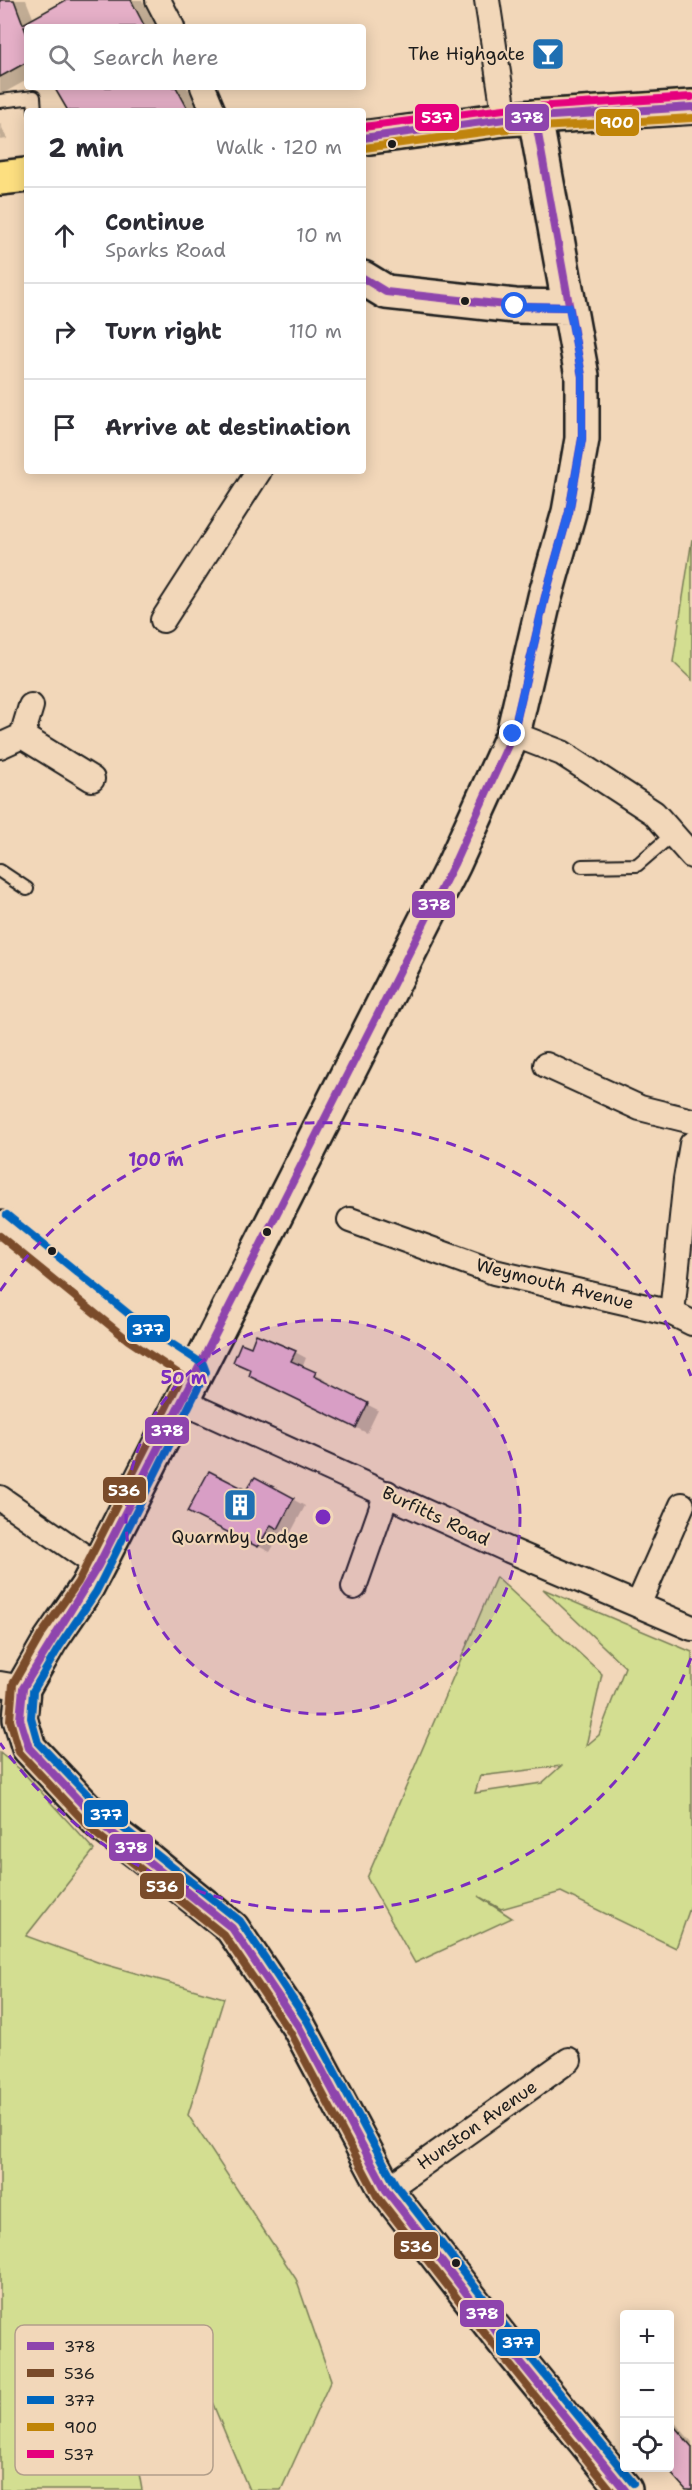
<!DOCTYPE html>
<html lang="en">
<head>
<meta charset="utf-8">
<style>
  :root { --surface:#fff; --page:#f2f2f3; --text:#2b2b33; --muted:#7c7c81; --line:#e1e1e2 }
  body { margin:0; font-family:"Shantell Sans",sans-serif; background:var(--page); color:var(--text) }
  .controls { position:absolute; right:18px; bottom:18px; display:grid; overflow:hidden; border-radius:6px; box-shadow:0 3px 15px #0003 }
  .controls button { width:54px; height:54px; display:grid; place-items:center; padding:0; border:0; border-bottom:2px solid var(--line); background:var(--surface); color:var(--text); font:30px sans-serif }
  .stop { position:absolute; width:18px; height:18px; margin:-14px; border:4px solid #2563eb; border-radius:50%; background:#fff }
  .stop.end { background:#2563eb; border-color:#fff; box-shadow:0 2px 6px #0008 }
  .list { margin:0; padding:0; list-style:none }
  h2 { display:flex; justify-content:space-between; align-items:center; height:78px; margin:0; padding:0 24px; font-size:26px }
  h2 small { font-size:20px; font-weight:400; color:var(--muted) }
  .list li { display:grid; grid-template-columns:39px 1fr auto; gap:18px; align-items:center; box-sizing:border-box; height:96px; padding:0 24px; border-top:2px solid var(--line) }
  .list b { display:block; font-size:22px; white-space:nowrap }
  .list p { margin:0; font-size:20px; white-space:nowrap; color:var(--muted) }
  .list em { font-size:20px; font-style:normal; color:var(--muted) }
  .icon { flex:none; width:33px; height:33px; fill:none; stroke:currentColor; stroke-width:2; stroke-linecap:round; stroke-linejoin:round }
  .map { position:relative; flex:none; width:692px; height:2490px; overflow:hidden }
  .search { position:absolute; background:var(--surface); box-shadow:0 3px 15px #0003; left:24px; top:24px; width:342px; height:66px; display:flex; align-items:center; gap:15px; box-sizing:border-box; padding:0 21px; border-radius:6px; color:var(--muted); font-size:22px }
  .panel { position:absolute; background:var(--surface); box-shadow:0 3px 15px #0003; left:24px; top:108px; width:342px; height:366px; border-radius:6px }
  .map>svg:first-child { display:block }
  .green { fill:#d3de91; stroke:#787d56; stroke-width:1.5; fill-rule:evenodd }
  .shadow { fill:#0003 }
  .building { fill:#e5afc7; stroke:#1c1c1c; stroke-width:1.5 }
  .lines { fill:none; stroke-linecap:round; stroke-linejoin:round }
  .lane-casing { stroke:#1c1c1c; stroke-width:16 }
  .street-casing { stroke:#1c1c1c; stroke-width:28 }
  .secondary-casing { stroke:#1c1c1c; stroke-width:38 }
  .highway-casing { stroke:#1c1c1c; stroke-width:38 }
  .lane { stroke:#f2d7b9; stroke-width:12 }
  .street { stroke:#f2d7b9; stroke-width:24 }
  .secondary { stroke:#f2d7b9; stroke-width:33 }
  .highway { stroke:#fddf80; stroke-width:33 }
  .bus-1-casing { stroke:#f2d7b9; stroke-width:12 }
  .bus-2-casing { stroke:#f2d7b9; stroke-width:12 }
  .bus-3-casing { stroke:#f2d7b9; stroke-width:12 }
  .bus-4-casing { stroke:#f2d7b9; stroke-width:12 }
  .bus-5-casing { stroke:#f2d7b9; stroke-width:12 }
  .bus-1 { stroke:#8e44ad; stroke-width:8 }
  .bus-2 { stroke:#7a4b2a; stroke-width:8 }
  .bus-3 { stroke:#0065bd; stroke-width:8 }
  .bus-4 { stroke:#c08407; stroke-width:8 }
  .bus-5 { stroke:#e5007d; stroke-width:8 }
  .route { stroke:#2563eb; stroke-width:8 }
  .ring { fill:none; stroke:#7b2cbf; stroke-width:3; stroke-dasharray:10 8 }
  .bus-dot { fill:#1c1c1c; stroke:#f2d7b9; stroke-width:2 }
  .labels { text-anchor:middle; stroke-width:4.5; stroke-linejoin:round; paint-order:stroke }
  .poi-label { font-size:18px; fill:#1c1c1c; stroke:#f2d7b9; text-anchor:end }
  .street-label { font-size:18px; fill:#1c1c1c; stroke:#f2d7b9 }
  .key { fill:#f2d7b9; stroke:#b29f8a; stroke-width:1.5 }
  .key-label { font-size:16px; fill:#1c1c1c }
  .centre { fill:#7b2cbf; stroke:#f2d7b9; stroke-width:3 }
  .ring-label { font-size:18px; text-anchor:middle; font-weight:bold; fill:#7b2cbf; stroke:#f2d7b9; stroke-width:4.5; stroke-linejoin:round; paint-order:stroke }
  .line-badge { stroke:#f2d7b9; stroke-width:2 }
  .badge-label { font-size:16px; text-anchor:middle; font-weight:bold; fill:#fff }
</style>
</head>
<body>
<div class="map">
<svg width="692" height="2490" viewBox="0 0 692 2490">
  <rect width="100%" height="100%" fill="#f2d7b9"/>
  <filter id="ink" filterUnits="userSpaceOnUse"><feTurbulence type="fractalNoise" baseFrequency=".0167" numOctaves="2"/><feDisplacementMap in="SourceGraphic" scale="12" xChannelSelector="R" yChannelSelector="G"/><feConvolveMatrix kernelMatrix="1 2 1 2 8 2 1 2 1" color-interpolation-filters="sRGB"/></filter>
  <g filter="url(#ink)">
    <!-- green -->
    <path class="green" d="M692 539V680L673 662Z
      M496 1577 602 1674 586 1746 599 1735 625 1667 543 1589 692 1652V1902L676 1948 561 1892 501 1909 478 1896 512 1918 415 1963 367 1878ZM561 1766 542 1783 475 1793 480 1776Z
      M0 1753 22 1771 94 1850 26 1936 100 1963 224 1998 188 2115 296 2279 331 2380 281 2490H249L184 2335 130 2423 142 2490H0Z"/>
    <!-- shadow -->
    <path class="shadow" d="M0 0H26L34 20 69 0H142L156 27H27V80L0 95Z
      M56 87H187L199 111H70Z
      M0 123 7 139 0 140Z
      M252 1349 295 1352 306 1358 302 1368 326 1380 325 1383 378 1410 367 1433 250 1376 253 1371 235 1362Z
      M256 1479 305 1506 290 1534 283 1530 270 1552 200 1518 247 1492Z
      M670 2417 692 2442V2490H687L668 2468Z"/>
    <!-- building -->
    <path class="building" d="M0 0H14L23 24 66 0H131L145 27H24L27 35V62L0 77Z
      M54 87H176L189 111H68Z
      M256 1334 296 1351 291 1361 316 1372 314 1376 368 1403 356 1428 249 1376 251 1370 233 1362 241 1343 251 1347Z
      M209 1471 246 1490 255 1477 294 1498 278 1529 271 1525 258 1547 187 1512Z
      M669 2420 692 2447V2490H686L669 2471Z"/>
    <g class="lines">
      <!-- lane casing -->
      <g class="lane-casing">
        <path id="lane" d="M0 101 34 97 35 111
          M582 866 637 865 673 834
          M0 871 27 889"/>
      </g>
      <!-- street casing -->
      <g class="street-casing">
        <path id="street" d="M158 0 172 27
          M487 0 505 119
          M203 87 213 111
          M163 620 259 471
          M513 734 562 753 654 813 692 856
          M22 736 92 779
          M0 746 22 736 31 706
          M546 1065 640 1108 692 1121
          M350 1220 494 1272 672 1313 692 1323
          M0 1223 135 1332 196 1372
          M672 1313 686 1179 692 1144
          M181 1401 509 1550 692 1628
          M0 1498 98 1566
          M354 1587 387 1493
          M638 1605 682 1505
          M0 1684 23 1688
          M386 2190 569 2060"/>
      </g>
      <!-- secondary casing -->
      <g class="secondary-casing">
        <path id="secondary" d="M535 117 582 376V439L569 512 545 597 513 734 454 864 98 1566 87 1587 50 1641 23 1688 20 1719 29 1748 101 1824 142 1855 232 1928 299 2027 386 2190 505 2343 625 2490
          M363 278 386 292 515 306 569 307"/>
      </g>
      <!-- highway casing -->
      <g class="highway-casing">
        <path id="highway" d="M363 138 505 119 692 107
          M0 178 27 175"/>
      </g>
      <!-- lane -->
      <use href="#lane" class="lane"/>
      <!-- street -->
      <use href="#street" class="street"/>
      <!-- secondary -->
      <use href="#secondary" class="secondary"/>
      <!-- highway -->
      <use href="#highway" class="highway"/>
      <!-- bus-1 casing -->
      <g class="bus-1-casing">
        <path id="bus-1" d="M535 117 582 376V439L569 512 545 597 513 734 454 864 98 1566 23 1688 20 1719 29 1748 101 1824 232 1928 299 2027 386 2190 505 2343 625 2490
          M363 138 505 119 692 107
          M363 278 386 292 515 306 569 307"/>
      </g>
      <!-- bus-2 casing -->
      <g class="bus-2-casing">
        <path id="bus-2" d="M0 1236 128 1340 182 1376 78 1582 41 1635 13 1684 10 1720 19 1752 94 1832 224 1935 290 2032 377 2196 497 2349 611 2490"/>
      </g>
      <!-- bus-3 casing -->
      <g class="bus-3-casing">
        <path id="bus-3" d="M7 1215 141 1324 203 1364 206 1372 96 1592 59 1647 33 1691 31 1718 38 1743 108 1816 240 1921 308 2022 395 2184 513 2336 633 2483"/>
      </g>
      <!-- bus-4 casing -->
      <g class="bus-4-casing">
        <path id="bus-4" d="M364 148 506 129 692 118"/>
      </g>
      <!-- bus-5 casing -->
      <g class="bus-5-casing">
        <path id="bus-5" d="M363 127 504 109 691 97"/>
      </g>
      <!-- bus-1 -->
      <use href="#bus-1" class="bus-1"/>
      <!-- bus-2 -->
      <use href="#bus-2" class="bus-2"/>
      <!-- bus-3 -->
      <use href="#bus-3" class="bus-3"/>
      <!-- bus-4 -->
      <use href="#bus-4" class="bus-4"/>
      <!-- bus-5 -->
      <use href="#bus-5" class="bus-5"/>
    </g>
  </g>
  <g class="lines" filter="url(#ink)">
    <!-- route -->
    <path class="route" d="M513 734 545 597 569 512 582 439V376L569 307 515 306"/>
  </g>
  <!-- distance rings -->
  <circle cx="323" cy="1517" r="197" fill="#7b2cbf" fill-opacity=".12"/>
  <g class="ring">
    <circle cx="323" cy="1517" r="197"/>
    <path d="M691 1658A394 394 0 0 1 0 1743M0 1291A394 394 0 0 1 691 1376"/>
  </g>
  <!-- icons -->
  <defs>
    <g id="bar-square" transform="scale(1.725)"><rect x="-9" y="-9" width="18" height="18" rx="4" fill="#1f6fb2" stroke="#f2d7b9"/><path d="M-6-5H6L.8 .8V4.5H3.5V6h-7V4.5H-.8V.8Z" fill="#fff"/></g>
    <g id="building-square" transform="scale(1.725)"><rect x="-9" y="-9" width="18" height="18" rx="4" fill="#1f6fb2" stroke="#f2d7b9"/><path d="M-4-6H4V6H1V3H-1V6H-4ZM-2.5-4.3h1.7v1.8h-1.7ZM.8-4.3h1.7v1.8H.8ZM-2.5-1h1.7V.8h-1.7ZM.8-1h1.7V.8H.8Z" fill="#fff"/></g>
  </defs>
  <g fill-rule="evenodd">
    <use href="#bar-square" x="548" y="54"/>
    <use href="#building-square" x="240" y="1505"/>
  </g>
  <!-- markers -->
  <g class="bus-dot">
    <circle cx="392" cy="144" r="5"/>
    <circle cx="465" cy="301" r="5"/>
    <circle cx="267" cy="1232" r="5"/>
    <circle cx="52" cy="1251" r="5"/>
    <circle cx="456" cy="2263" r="5"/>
  </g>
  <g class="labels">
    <!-- poi labels -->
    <g class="poi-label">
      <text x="525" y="60">The Highgate</text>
      <text x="240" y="1543" text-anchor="middle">Quarmby Lodge</text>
    </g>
    <!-- street labels -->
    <g class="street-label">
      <text transform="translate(555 1284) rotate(14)" y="6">Weymouth Avenue</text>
      <text transform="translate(436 1516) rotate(25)" y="6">Burfitts Road</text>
      <text transform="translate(477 2125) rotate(-35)" y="6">Hunston Avenue</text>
    </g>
  </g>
  <!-- legend -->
  <rect x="15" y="2325" width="198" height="150" rx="9" class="key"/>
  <rect x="27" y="2342" width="27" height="8" fill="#8e44ad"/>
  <rect x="27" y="2369" width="27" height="8" fill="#7a4b2a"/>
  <rect x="27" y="2396" width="27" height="8" fill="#0065bd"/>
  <rect x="27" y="2423" width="27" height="8" fill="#c08407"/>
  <rect x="27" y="2450" width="27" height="8" fill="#e5007d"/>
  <g class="key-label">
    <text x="64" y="2352">378</text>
    <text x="64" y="2379">536</text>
    <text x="64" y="2406">377</text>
    <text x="64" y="2433">900</text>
    <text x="64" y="2460">537</text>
  </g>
  <circle cx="323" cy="1517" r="9" class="centre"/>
  <g class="ring-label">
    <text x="156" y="1166">100 m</text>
    <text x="184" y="1384">50 m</text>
  </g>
  <g class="line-badge">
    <rect x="414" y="103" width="46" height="29" rx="6" fill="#e5007d"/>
    <rect x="504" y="103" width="46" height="29" rx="6" fill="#8e44ad"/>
    <rect x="595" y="108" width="45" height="29" rx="6" fill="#c08407"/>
    <rect x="411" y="890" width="45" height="29" rx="6" fill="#8e44ad"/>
    <rect x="126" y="1314" width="45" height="29" rx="6" fill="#0065bd"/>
    <rect x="144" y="1416" width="46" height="29" rx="6" fill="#8e44ad"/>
    <rect x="102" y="1476" width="45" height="28" rx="6" fill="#7a4b2a"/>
    <rect x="83" y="1799" width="46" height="29" rx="6" fill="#0065bd"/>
    <rect x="108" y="1833" width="46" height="29" rx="6" fill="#8e44ad"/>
    <rect x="139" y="1872" width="46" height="28" rx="6" fill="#7a4b2a"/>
    <rect x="393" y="2231" width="46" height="29" rx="6" fill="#7a4b2a"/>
    <rect x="459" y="2299" width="46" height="29" rx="6" fill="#8e44ad"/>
    <rect x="495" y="2328" width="46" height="29" rx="6" fill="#0065bd"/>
  </g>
  <g class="badge-label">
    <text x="437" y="123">537</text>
    <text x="527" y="123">378</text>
    <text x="617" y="128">900</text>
    <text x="434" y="910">378</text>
    <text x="148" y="1335">377</text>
    <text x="167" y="1436">378</text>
    <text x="124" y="1496">536</text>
    <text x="106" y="1820">377</text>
    <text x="131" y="1853">378</text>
    <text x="162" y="1892">536</text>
    <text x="416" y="2252">536</text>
    <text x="482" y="2319">378</text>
    <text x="518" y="2348">377</text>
  </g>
</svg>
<div class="controls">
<button>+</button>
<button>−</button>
<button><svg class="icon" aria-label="locate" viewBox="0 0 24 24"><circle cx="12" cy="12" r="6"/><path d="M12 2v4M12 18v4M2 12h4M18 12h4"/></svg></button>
</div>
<div class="stop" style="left:515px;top:306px"></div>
<div class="stop end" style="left:513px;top:734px"></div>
<div class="search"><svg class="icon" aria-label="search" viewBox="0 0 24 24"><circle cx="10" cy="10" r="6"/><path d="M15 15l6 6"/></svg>Search here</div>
<section class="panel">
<h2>2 min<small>Walk · 120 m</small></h2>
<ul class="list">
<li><svg class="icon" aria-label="ahead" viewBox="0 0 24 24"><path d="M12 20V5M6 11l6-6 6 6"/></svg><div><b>Continue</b><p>Sparks Road</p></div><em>10 m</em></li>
<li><svg class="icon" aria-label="right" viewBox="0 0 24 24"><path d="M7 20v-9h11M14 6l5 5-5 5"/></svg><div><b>Turn right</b></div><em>110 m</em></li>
<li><svg class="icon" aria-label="arrive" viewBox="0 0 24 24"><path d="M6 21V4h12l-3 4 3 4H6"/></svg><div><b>Arrive at destination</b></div></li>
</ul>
</section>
</div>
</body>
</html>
